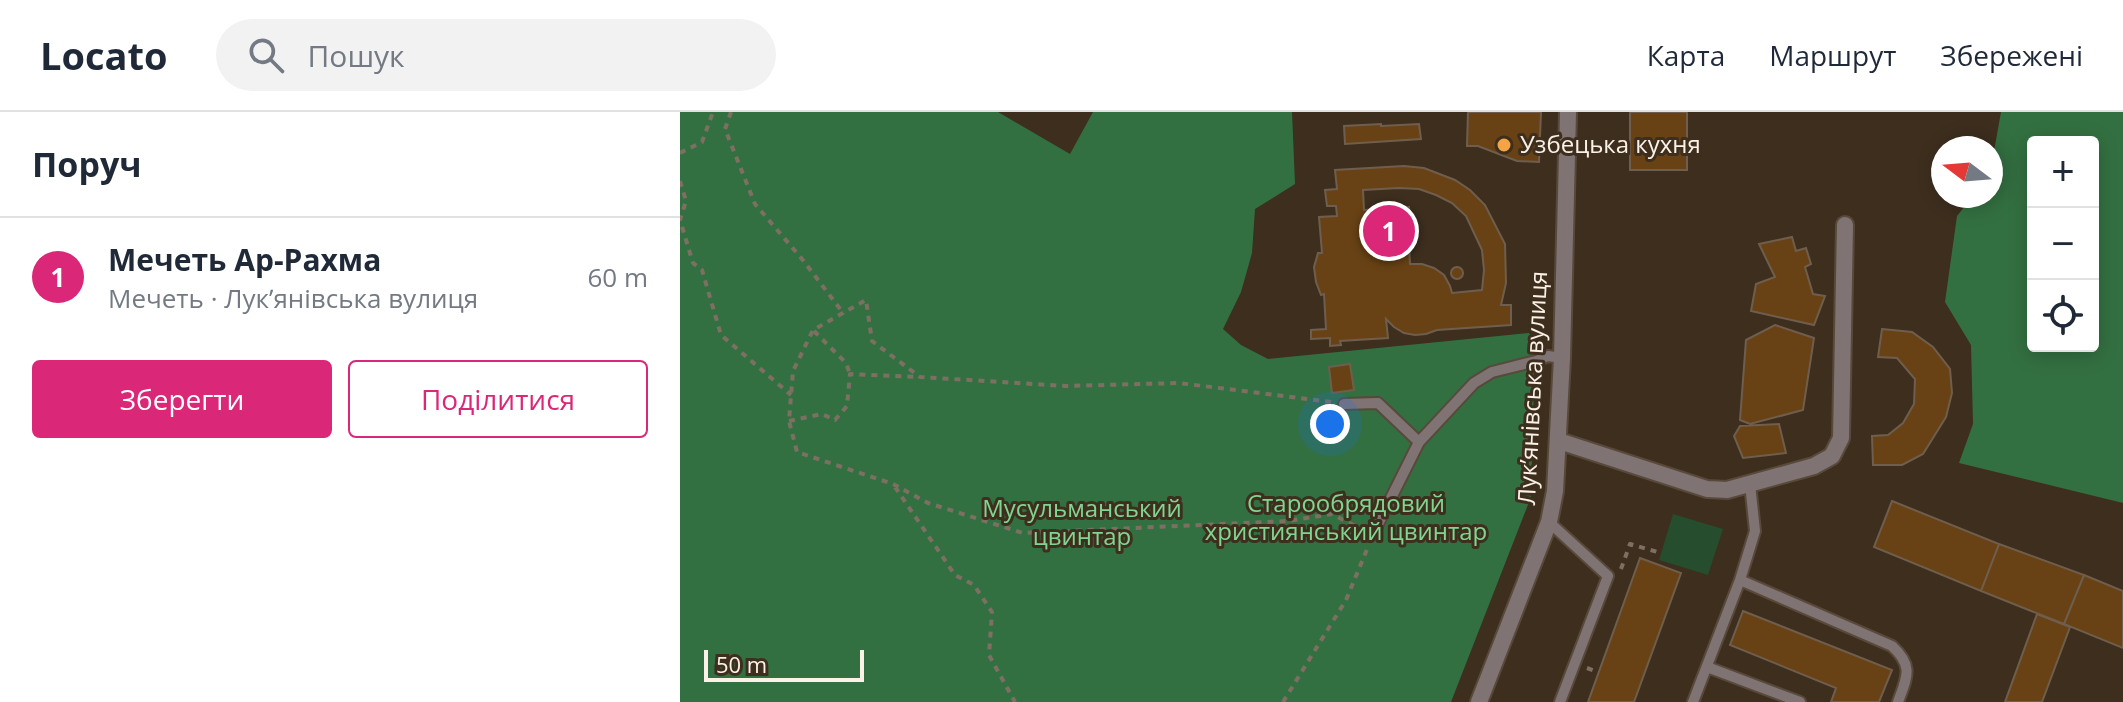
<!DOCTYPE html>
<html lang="uk">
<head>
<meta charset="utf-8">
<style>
  :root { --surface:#fff; --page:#f2f2f3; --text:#1f2937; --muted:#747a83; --line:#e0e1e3; --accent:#db2777 }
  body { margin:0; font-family:"Open Sans",sans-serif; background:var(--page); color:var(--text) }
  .controls { position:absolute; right:24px; top:24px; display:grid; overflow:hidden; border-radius:8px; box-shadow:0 4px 20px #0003 }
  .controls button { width:72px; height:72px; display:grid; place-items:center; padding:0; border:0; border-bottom:2px solid var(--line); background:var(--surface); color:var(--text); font:40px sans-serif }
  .compass { position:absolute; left:1251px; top:24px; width:72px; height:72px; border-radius:50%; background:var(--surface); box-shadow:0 4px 20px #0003; rotate:286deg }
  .scale { position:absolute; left:24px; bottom:20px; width:160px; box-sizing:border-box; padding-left:8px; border:4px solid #fbf1e7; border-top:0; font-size:22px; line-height:28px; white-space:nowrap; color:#fbf1e7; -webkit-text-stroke:6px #3d2e1e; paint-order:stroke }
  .you { position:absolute; left:650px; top:312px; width:28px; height:28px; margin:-20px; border:6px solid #fff; border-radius:50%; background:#1a73e8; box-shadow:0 0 0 12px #1a73e833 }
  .badge { display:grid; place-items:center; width:52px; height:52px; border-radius:50%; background:var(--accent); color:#fff; font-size:26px; font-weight:700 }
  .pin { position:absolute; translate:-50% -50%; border:4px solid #fff; box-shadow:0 2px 8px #0006 }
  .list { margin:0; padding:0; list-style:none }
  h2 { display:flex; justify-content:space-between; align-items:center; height:104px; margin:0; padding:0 32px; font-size:34px }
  h2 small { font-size:26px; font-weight:400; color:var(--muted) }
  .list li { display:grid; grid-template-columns:52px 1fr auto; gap:24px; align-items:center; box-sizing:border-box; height:120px; padding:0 32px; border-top:2px solid var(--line) }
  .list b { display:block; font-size:30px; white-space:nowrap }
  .list p { margin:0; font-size:26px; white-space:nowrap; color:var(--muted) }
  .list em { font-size:26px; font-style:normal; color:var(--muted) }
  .actions { display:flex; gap:16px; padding:24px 32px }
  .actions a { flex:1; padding:18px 0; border:2px solid var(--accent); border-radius:8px; text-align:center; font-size:28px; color:var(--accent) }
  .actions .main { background:var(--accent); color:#fff }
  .icon { flex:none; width:44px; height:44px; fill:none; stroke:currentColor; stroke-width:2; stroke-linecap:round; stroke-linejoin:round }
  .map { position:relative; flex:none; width:1443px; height:590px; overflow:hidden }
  header { display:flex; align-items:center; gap:48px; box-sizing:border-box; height:112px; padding:0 40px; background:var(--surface); border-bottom:2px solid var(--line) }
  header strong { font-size:38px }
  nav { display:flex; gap:44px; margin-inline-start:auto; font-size:28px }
  .search { width:560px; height:72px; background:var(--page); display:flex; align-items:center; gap:20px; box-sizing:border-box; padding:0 28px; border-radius:44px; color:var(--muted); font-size:30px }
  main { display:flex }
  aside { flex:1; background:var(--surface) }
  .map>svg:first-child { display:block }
  .green { fill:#254d2e }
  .forest { fill:#337041; fill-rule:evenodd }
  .building { fill:#684215; stroke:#6f5e4d; stroke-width:2; fill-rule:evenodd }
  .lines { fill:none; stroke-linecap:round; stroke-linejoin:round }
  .lane-casing { stroke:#58493a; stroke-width:14 }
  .street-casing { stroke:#58493a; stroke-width:20 }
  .path { stroke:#7d7062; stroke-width:4; stroke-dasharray:6 6; stroke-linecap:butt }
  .lane { stroke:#7f7373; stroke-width:10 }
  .street { stroke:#7f7373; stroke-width:16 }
  .poi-dot { fill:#f4a444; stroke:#3d2e1e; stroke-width:3 }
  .labels { text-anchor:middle; stroke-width:6; stroke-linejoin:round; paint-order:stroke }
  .poi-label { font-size:24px; fill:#fbf1e7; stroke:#3d2e1e; text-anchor:start }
  .street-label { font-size:24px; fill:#fbf1e7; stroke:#3d2e1e }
  .park-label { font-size:24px; fill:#80d590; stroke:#3d2e1e }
</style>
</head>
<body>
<header>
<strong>Locato</strong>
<div class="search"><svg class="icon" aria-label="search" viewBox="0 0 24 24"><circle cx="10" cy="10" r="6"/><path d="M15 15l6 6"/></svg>Пошук</div>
<nav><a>Карта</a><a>Маршрут</a><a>Збережені</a></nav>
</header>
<main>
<aside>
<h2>Поруч<small></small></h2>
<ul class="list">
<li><span class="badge">1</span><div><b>Мечеть Ар-Рахма</b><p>Мечеть · Лукʼянівська вулиця</p></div><em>60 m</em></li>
</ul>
<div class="actions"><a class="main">Зберегти</a><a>Поділитися</a></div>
</aside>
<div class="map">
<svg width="1443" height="590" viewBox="0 0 1443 590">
  <rect width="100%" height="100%" fill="#3d2e1e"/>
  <!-- green -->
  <path class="green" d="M993 402 1043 417 1028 463 979 448Z"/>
  <!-- forest -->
  <path class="forest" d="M0 0H318L390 42 413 0H612L615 72 575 97 572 141 561 180 543 217 561 233 588 247 849 221 855 232 851 385 771 590H0Z
    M1321 0H1443V391L1279 351 1293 312 1291 233 1265 190 1277 104 1293 84H1311V56ZM1353 30H1413V234H1353Z"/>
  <!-- building -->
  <path class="building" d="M788 0H861L859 50 837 49 798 34H787Z
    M950 0H1007V58H950Z
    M701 12V14L739 12 741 27 665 32 664 14Z
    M724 54 744 56 775 68 790 78 805 93 825 132 826 171 821 193H831V213L757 218 746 222 735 223 724 221 714 215 706 207 708 226 660 229 661 233 650 234V226L631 227V218L646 217 644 182 641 183 636 170 634 155 638 141H642L639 105 657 104 656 94H647L645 78 657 77 655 58ZM719 76 739 77 756 83 772 91 786 104 802 138 804 158 802 178 772 181 770 174 764 163 754 156 742 152H730L729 133H732L729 95 684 98 683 78Z
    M1112 125 1116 139 1126 136 1131 152 1125 155 1133 182 1145 184 1134 213 1071 199 1076 172 1095 165 1079 132Z
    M771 161a6 6 0 1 1 12 0a6 6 0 1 1-12 0Z
    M1095 213 1134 226 1123 298 1070 312 1060 308 1066 228Z
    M1202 217 1232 220 1253 235 1270 257 1272 281 1266 305 1243 342 1222 353H1193L1192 324 1208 323 1223 311 1234 292 1235 267 1217 246 1198 245Z
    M670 252 674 278 652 281 649 255Z
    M1099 312 1106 341 1063 346 1054 324 1060 314Z
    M1212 389 1319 432 1301 479 1194 435Z
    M1319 432 1404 463 1384 512 1301 479Z
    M960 446 1001 461 954 590H908Z
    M1404 463 1443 479V536L1384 512Z
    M1063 499 1212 558 1199 590H1151L1156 576 1050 533Z
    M1357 502 1390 515 1362 590H1325Z"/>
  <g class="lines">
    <!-- lane casing -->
    <g class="lane-casing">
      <path id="lane" d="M664 292 698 291 739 330
        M869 410 928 464 880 590
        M693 422 739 330 794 271 812 260 856 249 868 244 882 246
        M1060 468 1212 534C1234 554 1227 565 1218 590
        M1027 555 1120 590
        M1013 590 1060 468 1075 419 1070 372"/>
    </g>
    <!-- street casing -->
    <g class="street-casing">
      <path id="street" d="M879 329 1027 377 1047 378 1134 354 1152 344 1161 326 1165 113
        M799 590 869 410 875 379 882 246 888 0"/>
    </g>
    <!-- path -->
    <path class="path" d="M51 0 45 17 75 92 122 147 164 202
      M0 41 22 30 33 0
      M0 69 6 89 0 108 13 151 22 158 41 223 111 283
      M134 219 166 251 170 262
      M651 290 499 271 386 274 240 265 192 229 186 188 133 218 113 259 109 309 117 340 213 372 248 391 343 421 608 409 652 402 679 416
      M109 309 142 302 155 308 167 294 170 262 238 265
      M215 375 275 463 294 473 312 500 309 543 335 590
      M941 457 950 432 981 441
      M907 556 918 560
      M603 590 666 488 688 435"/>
    <!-- lane -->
    <use href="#lane" class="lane"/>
    <!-- street -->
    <use href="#street" class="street"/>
  </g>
  <!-- markers -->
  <circle class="poi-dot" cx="824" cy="33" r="8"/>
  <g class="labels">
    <!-- poi labels -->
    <g class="poi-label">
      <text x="840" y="41">Узбецька кухня</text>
    </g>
    <!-- street labels -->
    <g class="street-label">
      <text transform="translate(853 276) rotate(-87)" y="8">Лукʼянівська вулиця</text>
    </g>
    <!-- park labels -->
    <g class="park-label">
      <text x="666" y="400">Старообрядовий<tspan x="666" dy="28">християнський цвинтар</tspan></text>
      <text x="402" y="405">Мусульманський<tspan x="402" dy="28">цвинтар</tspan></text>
    </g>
  </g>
</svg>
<div class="controls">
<button>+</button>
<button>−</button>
<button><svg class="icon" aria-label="locate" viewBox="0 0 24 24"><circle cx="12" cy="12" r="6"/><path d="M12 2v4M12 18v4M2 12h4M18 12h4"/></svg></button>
</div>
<svg class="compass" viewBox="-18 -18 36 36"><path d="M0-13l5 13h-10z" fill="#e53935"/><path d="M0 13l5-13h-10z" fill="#747a83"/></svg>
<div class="scale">50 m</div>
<div class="you"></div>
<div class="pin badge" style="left:709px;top:119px">1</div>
</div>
</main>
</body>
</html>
